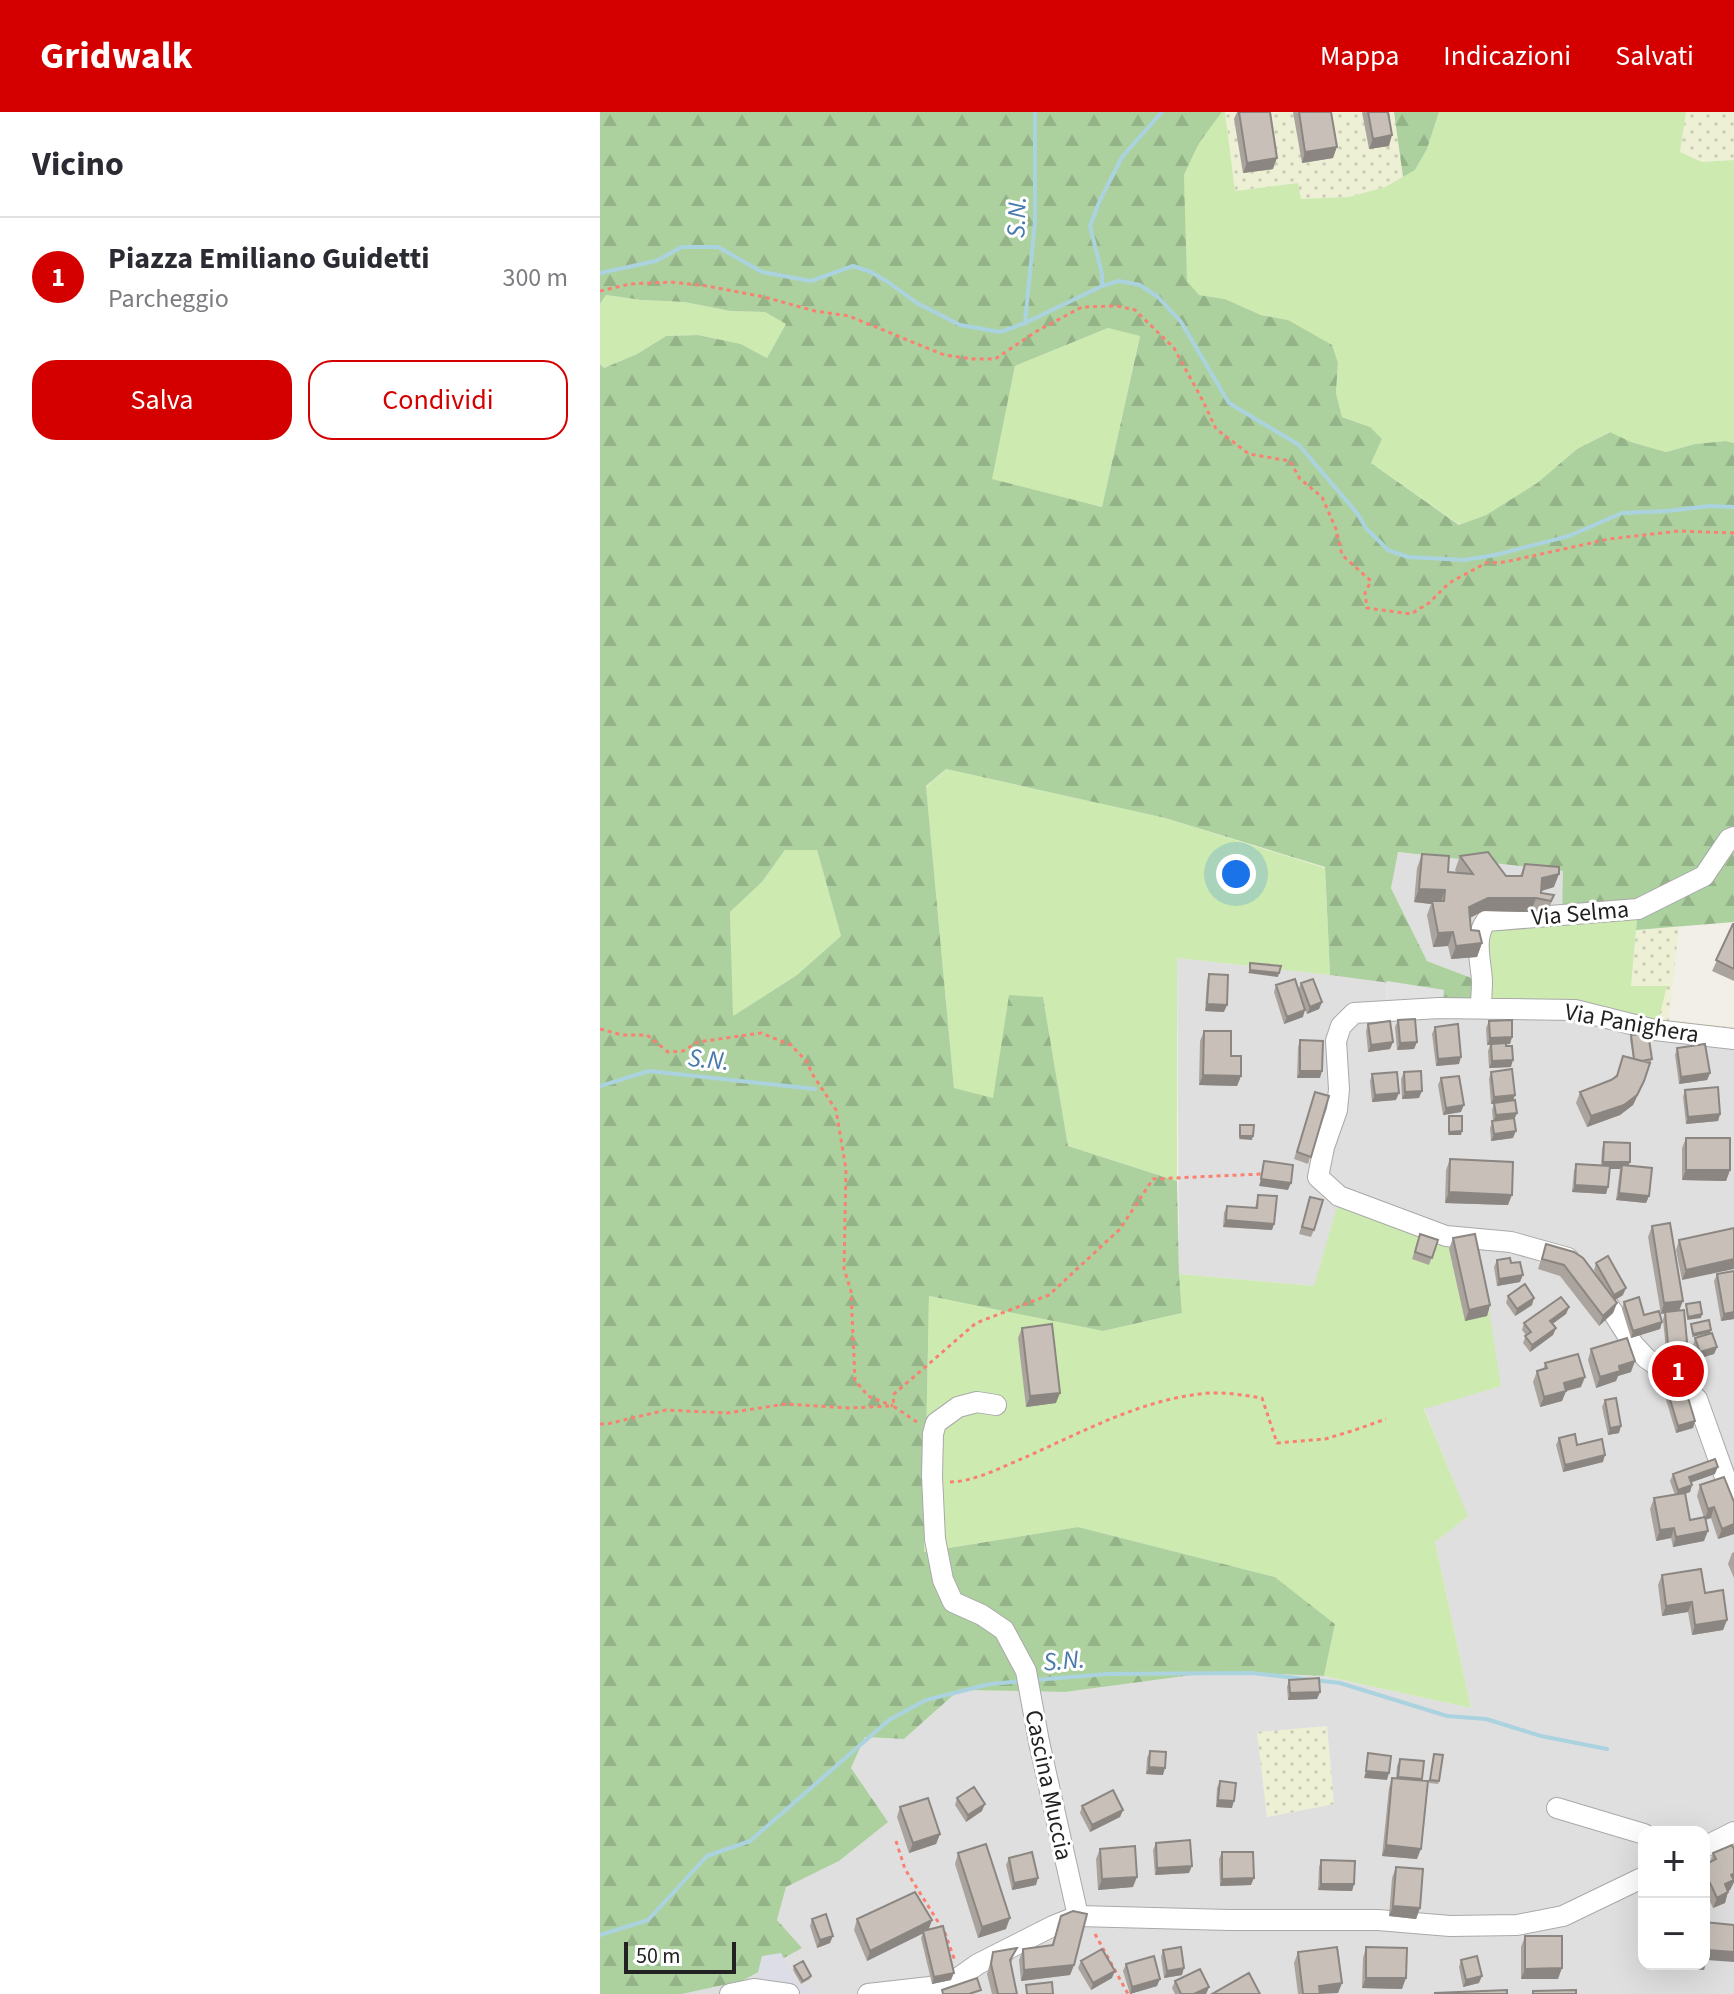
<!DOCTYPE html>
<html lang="it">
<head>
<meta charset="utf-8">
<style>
  :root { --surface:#fff; --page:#f7f7f7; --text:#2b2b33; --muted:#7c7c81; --line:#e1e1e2; --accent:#d40000 }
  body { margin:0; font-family:"Source Sans 3",sans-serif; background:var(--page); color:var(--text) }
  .controls { position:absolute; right:24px; bottom:24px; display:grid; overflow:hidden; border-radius:16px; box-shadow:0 8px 32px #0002 }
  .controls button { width:72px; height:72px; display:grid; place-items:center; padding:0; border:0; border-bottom:2px solid var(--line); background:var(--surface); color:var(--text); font:40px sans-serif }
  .scale { position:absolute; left:24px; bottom:20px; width:112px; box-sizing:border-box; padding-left:8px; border:4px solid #222; border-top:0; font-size:22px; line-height:28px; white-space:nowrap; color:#222; -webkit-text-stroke:6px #fff; paint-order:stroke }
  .you { position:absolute; left:636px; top:762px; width:28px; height:28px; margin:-20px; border:6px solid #fff; border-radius:50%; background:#1a73e8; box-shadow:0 0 0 12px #1a73e833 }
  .badge { display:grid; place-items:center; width:52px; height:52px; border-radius:50%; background:var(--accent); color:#fff; font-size:26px; font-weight:700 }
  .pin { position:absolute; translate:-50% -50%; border:4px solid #fff; box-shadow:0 2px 8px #0006 }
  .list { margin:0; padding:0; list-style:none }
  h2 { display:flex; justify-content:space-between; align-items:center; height:104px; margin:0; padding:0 32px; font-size:34px }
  h2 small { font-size:26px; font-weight:400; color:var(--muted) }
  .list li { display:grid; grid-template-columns:52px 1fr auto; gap:24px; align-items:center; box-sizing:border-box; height:120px; padding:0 32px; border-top:2px solid var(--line) }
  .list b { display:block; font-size:30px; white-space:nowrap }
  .list p { margin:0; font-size:26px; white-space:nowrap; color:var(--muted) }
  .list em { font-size:26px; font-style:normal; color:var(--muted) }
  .actions { display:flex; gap:16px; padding:24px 32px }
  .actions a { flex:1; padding:18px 0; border:2px solid var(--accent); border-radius:24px; text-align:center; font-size:28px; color:var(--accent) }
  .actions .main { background:var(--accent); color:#fff }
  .map { position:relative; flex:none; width:1134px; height:1882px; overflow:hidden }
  header { display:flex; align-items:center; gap:48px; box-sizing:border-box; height:112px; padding:0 40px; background:var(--accent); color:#fff }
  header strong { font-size:38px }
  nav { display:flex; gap:44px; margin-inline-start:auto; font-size:28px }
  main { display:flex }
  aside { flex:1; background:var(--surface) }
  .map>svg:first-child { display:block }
  .residential { fill:#e0dfdf; fill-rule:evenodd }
  .farmland { fill:url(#farmland-dots) }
  .grass { fill:#cdebb0 }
  .forest { fill:url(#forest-firs); fill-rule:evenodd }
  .parking { fill:#e2e2e2 }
  .plaza { fill:#dddde8 }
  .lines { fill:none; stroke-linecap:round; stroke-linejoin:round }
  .stream { stroke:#aad3df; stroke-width:4 }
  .minor-casing { stroke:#a9a9a9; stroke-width:22 }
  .path { stroke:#fa8072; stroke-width:3; stroke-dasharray:4 4; stroke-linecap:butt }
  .minor { stroke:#fff; stroke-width:20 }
  .wall { fill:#aba49e }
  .shaded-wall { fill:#8b8681 }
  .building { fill:#c7bfb8; stroke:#8b8681; stroke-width:2 }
  .labels { text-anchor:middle; stroke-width:6; stroke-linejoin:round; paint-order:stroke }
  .street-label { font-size:24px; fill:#222; stroke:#fff }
  .water-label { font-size:26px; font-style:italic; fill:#4a7aab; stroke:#fff }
</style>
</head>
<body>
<header>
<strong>Gridwalk</strong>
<nav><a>Mappa</a><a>Indicazioni</a><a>Salvati</a></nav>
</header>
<main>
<aside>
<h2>Vicino<small></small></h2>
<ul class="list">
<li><span class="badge">1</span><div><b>Piazza Emiliano Guidetti</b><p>Parcheggio</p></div><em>300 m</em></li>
</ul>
<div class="actions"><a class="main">Salva</a><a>Condividi</a></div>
</aside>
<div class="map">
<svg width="1134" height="1882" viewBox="0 0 1134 1882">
  <defs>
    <pattern id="farmland-dots" width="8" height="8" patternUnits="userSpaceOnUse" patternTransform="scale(2)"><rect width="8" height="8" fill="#eef0d5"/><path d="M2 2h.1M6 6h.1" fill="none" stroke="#ccceb7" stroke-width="1.8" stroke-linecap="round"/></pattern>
    <pattern id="forest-firs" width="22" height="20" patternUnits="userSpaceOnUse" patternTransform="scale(2)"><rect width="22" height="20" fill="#add19e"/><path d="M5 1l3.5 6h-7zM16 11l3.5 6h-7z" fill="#95b388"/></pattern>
  </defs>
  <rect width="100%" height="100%" fill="#f2efe9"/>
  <!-- residential -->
  <path class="residential" d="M797 740 964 759 962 803 882 870 827 849 791 776Z
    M577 846 787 869 785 903 977 897 1134 937V1882H82L142 1869 201 1836 177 1808 186 1774 239 1749 251 1656 265 1625 304 1627 359 1578 465 1580 600 1562 626 1560 724 1564 871 1596 835 1430 867 1403 824 1296 714 1174 579 1162ZM1044 1720H1104V1852H1044Z"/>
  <!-- farmland -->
  <path class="farmland" d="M625 0H794L803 65 785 75 749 85 700 87 698 71 635 79Z
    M1086 0H1134V48L1102 50 1080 40Z
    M1079 815 1069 908 1134 915V937L1056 917 1031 875 1036 818Z
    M727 1614 734 1692 667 1705 657 1620Z"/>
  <!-- grass -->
  <path class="grass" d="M622 0H625L635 79 698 71 701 87 749 85 785 75 815 58 827 37 839 0H1086L1080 40 1102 50 1134 48V331L1126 329 1095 332 1066 340 1031 330 1009 320 977 337 937 371 886 403 860 413 771 351 770 315 742 305 736 281 738 251 688 208 661 203 625 187 599 183 586 169 584 63 599 31Z
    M6 183 41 188 84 190 130 199 165 200 187 212 167 246 141 232 98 223 66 224 37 242 4 256 0 252V192Z
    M508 216 540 223 502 395 391 367 415 254Z
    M346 657 565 706 725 756 730 863 577 846V1069L468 1034 443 885 409 884 394 987 354 976 326 675Z
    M185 738H217L241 824 197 863 132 905 130 800 162 770Z
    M1038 797 1031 874H1067L1056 917 885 894 886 809Z
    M739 1088 879 1134 901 1274 824 1297 868 1404 835 1430 871 1596 724 1564 735 1512 675 1465 478 1415 324 1440 329 1184 503 1219 582 1201 579 1162 714 1174Z"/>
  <!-- forest -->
  <path class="forest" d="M0 0H622L599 31 584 63 587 169 599 183 625 187 661 203 688 208 732 233 738 251 736 281 742 305 770 315 782 327 771 351 859 413 886 403 937 371 977 337 1010 320 1031 330 1066 340 1095 332 1126 329 1134 331V810L1036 818 1038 798 962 803 963 759 798 740 791 776 827 849 882 870 885 894 842 895 843 878 730 863 725 755 565 706 346 657 326 674 354 976 393 986 409 883 443 885 468 1034 577 1069 579 1162 582 1201 503 1219 329 1184 324 1440 478 1415 675 1465 735 1512 724 1564 626 1560 600 1562 465 1580 359 1578 304 1627 265 1625 251 1656 288 1710 239 1749 186 1775 177 1808 202 1836 142 1869 82 1882H0V252L4 256 37 242 66 224 98 223 141 232 167 246 186 212 165 200 130 199 84 190 41 188 6 183 0 192ZM508 216 540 224 502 395 392 367 415 254ZM185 738H217L241 824 197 863 133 904 130 800 162 770Z
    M794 0H839L827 37 815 58 803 65Z"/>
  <!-- parking -->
  <path class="parking" d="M787 869 844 878 842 895 786 892Z"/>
  <!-- plaza -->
  <path class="plaza" d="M181 1841 197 1872 210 1875 212 1882 154 1877 162 1844Z"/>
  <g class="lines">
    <!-- stream -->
    <path class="stream" d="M0 161 56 149 82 135H118L162 160 211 169 253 154 271 160 288 170 317 191 360 213 400 220 425 211 502 174 519 169 540 173 558 185 581 210 629 291 699 333 757 401 766 416 788 438 808 445 864 448 895 443 969 424 1022 401 1067 399 1110 394 1134 395
      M502 174V162L490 114 500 88 522 45 562 0
      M425 211 435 110V0
      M0 974 49 959 215 977
      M435 1568 507 1562 652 1561 740 1571 847 1604 886 1607 941 1624 1007 1637
      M0 1823 48 1808 107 1744 150 1729 289 1608 326 1588 390 1572 423 1569"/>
    <!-- minor casing -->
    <g class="minor-casing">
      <path id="minor" d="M881 896C881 887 882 878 882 869 881 848 873 827 886 809L1038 797 1104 764 1129 727 1134 725
        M968 1146 911 1130 846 1124 739 1084 718 1065 724 1035 737 998 739 977 736 929 741 914 754 901 839 896 975 898 1055 918 1134 927
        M1000 1180 1033 1232 1046 1246 1082 1271 1097 1287 1134 1390
        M396 1293 377 1290 358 1295 336 1311 333 1322 332 1364 335 1427 343 1468 353 1490 382 1503 404 1518 426 1559 439 1630 478 1804
        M957 1696 1044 1722
        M1104 1735 1134 1720
        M130 1882 154 1877 189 1882
        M268 1882 330 1875 354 1869 378 1852 453 1814 478 1804 629 1808H778L850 1814 917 1813 963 1804 1044 1765"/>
    </g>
    <!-- path -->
    <path class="path" d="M0 179 30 172 71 170 107 174 164 185 215 199 249 204 344 243 373 247H395L437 219 482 195 517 194 535 198 574 236 603 289 616 317 649 342 690 349 700 367 722 385 736 417 742 443 771 469 765 481 767 496 811 502 829 491 849 471 886 451 905 450 1009 427 1079 419 1134 421
      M0 917 22 923H47L68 940 83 939 98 930 161 921 191 933 208 951 211 960 236 998 246 1057 244 1157 251 1179 255 1268 268 1284 293 1294
      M317 1310 293 1294 294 1282 376 1211 449 1183 520 1117 553 1067 661 1062
      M0 1312H7L66 1298 127 1301 186 1292 249 1296 289 1294
      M350 1370C374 1370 404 1354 426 1345 482 1320 539 1289 600 1282 621 1279 642 1283 662 1286L677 1331 725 1327 755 1318 786 1307
      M296 1729 305 1757 345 1821 355 1849
      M495 1822 528 1882"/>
    <!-- minor -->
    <use href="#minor" class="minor"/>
  </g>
  <!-- wall -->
  <path class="wall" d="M637 0H670L673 57 643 61 634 7Z
    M693 0H731L733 46 702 51Z
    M762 0H788L789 34 769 37Z
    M822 742 848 760 857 761 855 758 860 744 906 764H920L925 752 954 775 942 779 941 781 954 783 949 797 946 802 931 800 883 799 870 806 871 818 882 831 877 845 851 847 848 834 833 835 827 803 831 792 814 790 817 756Z
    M1134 812V869L1112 859Z
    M609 862 624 900 605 899 607 869Z
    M701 871 722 890 719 897 707 902 701 887 703 905 684 912 674 880 676 873 698 878Z
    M798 908 817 930 814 937 797 938 795 915Z
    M889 909 912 925 910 932H906L911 955 889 956 888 939 890 933H887L886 916Z
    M768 912 793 930 790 937 768 940 766 919Z
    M835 915 859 952 836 954 832 922Z
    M604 919 631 944 641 964 637 974 599 973 600 929Z
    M1031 923 1052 947 1040 979 1033 993 1020 1003 987 1015 976 991 980 980 1011 968 1033 946 1030 927Z
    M700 928 720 966H697L698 935Z
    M1077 936 1110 961 1107 968 1079 972 1075 943Z
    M804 960 819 986 802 987 801 967Z
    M891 960 915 983 913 989 917 1001 914 1007 913 1026 891 1029 890 1016 893 1009 892 998 894 992H891L889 967Z
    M772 962 796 988 772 990 770 969Z
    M841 966 861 1000 843 1003 838 973Z
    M1085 978 1120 1002 1118 1009 1086 1012 1083 985Z
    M715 980 729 984 708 1052 694 1047Z
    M1086 1026 1130 1058 1126 1069 1082 1068V1036Z
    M1004 1030 1028 1054 1049 1084 1046 1091 1016 1088 1020 1057H1010L1006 1082 972 1080 974 1059 976 1052 1001 1053 1002 1037Z
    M850 1047 908 1093 845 1091 846 1058Z
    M658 1083 674 1112 672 1118 623 1115 624 1101 627 1094 655 1096Z
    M708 1092 714 1118 711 1125 699 1122Z
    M1052 1114 1079 1198 1085 1237 1066 1239 1063 1207 1065 1201 1061 1202 1048 1125Z
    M1134 1116 1082 1168 1076 1138 1079 1128Z
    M820 1122 838 1128 829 1153 812 1147Z
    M853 1126 890 1193 887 1204 865 1209 849 1137Z
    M946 1132 998 1165 994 1158 996 1151 1023 1183 1015 1188 1017 1191 1013 1201 999 1214 960 1164 938 1157Z
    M897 1148 920 1170 897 1174 894 1155Z
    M1117 1162 1134 1207 1121 1209 1114 1169Z
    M908 1184 932 1193 915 1204 906 1191Z
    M1024 1190 1044 1203 1062 1210 1060 1217 1031 1226 1022 1197Z
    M969 1195 966 1202 952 1212 956 1216 953 1223 930 1240 923 1231 926 1223 922 1218 924 1211Z
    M422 1216 456 1291 426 1295 418 1226Z
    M1095 1226 1117 1235 1114 1242 1097 1247 1093 1233Z
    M991 1237 1031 1260 1018 1264 1016 1269 996 1276 988 1248Z
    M945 1251 981 1275 966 1279 962 1289 940 1295 933 1270 937 1259 943 1258Z
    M1066 1274 1095 1309 1093 1316 1076 1321 1064 1281Z
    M1005 1288 1019 1321 1008 1323 1002 1295Z
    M959 1326 977 1333 1003 1350 963 1360 956 1333Z
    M1073 1362H1115L1091 1370 1092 1373 1090 1380 1085 1382 1090 1408 1104 1406 1097 1384 1100 1373 1134 1390V1422L1118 1427 1111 1406 1106 1407 1104 1429 1073 1435 1071 1426 1056 1429 1050 1397 1054 1386 1075 1383 1070 1369Z
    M1134 1440V1466L1128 1452 1132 1441Z
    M1062 1463 1105 1481 1127 1508 1123 1518 1092 1523 1088 1500 1062 1504 1058 1473Z
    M689 1568 720 1580 717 1587 688 1588 687 1575Z
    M550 1639 563 1663 546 1662 547 1646Z
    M834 1642 839 1669 838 1672 829 1671Z
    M800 1647 822 1667 817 1747 782 1744 789 1676 792 1666H796L797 1654Z
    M620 1669 632 1696 616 1695 617 1676Z
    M357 1686 382 1699 366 1710 355 1693Z
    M482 1694 523 1698 520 1705 490 1720 480 1701Z
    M300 1695 340 1722 336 1732 309 1741 297 1705Z
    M556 1731 589 1761 555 1763 553 1738Z
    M500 1737 533 1775 498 1778 496 1747Z
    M1134 1737V1770L1130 1778 1128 1779 1125 1791 1113 1796 1104 1777V1753L1110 1750 1113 1741Z
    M622 1740 651 1773 620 1774 619 1747Z
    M358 1741 406 1817 378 1826 355 1752Z
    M409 1746 436 1773 412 1778 406 1753Z
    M721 1748 754 1772 752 1779 718 1778 719 1755Z
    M796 1755 820 1796 816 1807 789 1804 792 1766Z
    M461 1804 474 1853 470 1863 421 1869 419 1848 423 1837 452 1833Z
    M212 1807 230 1831 217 1836 210 1814Z
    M257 1807 332 1808 328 1818 351 1868 332 1872 321 1826 323 1821 267 1849 254 1818Z
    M925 1824 958 1867H921V1835Z
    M766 1835 802 1877 762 1876 763 1846Z
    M563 1838 582 1863 564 1866 561 1845Z
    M393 1840 413 1847 410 1852 417 1882H392L387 1862Z
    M698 1840 742 1871 738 1881 698 1882 694 1851Z
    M861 1848 879 1871 863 1875 859 1855Z
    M481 1849 512 1866 491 1878 478 1856Z
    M526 1852 557 1874 530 1882 523 1859Z
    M194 1854 211 1864 210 1867 201 1872 193 1858Z
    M575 1869 609 1875 606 1882H575L572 1876Z"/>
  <!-- shaded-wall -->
  <path class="shaded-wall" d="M792 23 789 34 769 37 773 27Z
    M737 35 733 46 702 51 705 40Z
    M677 46 673 57 643 61 647 51Z
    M959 762 954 775 937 780 942 766Z
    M819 777 845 778 840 792 832 789 831 792 814 790Z
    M888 786H936L931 800 883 799 864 809 869 795Z
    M853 820 848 834 833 835 838 821Z
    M882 831 877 845 851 847 856 834Z
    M650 858 679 861 678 865 648 861Z
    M722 890 719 897 707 902 710 895Z
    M607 892 627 893 624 900 605 899Z
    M705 898 703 905 684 912 687 905Z
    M912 925 910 932 887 933 890 926Z
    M793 930 790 937 768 940 771 933Z
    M817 930 814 937 797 938 800 931Z
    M861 945 859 952 836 954 838 947Z
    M913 948 911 955 889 956 892 949Z
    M700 959H722L720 966H697Z
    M1110 961 1107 968 1079 972 1081 965Z
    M603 963 641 964 637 974 599 973Z
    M1044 969 1033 993 1020 1003 987 1015 991 1004Z
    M822 979 819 986 802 987 805 980Z
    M799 981 796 988 772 990 775 983Z
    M915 983 912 990 891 992 894 985Z
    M864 993 861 1000 843 1003 846 996Z
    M917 1001 914 1008 893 1010 896 1003Z
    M1120 1002 1118 1009 1086 1012 1088 1005Z
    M862 1019 861 1023H848L849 1020Z
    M916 1019 913 1026 891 1029 894 1022Z
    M640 1024H653L652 1028 639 1027Z
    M1003 1050H1030L1027 1057 1022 1053 1020 1057H1001Z
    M1086 1058H1130L1126 1069 1082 1068Z
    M661 1067 691 1071 688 1078 659 1074Z
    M975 1073 1008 1075 1006 1082 972 1080Z
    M849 1080 912 1083 908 1093 845 1091Z
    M1019 1081 1049 1084 1046 1091 1016 1088Z
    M626 1108 674 1112 672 1118 623 1115Z
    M1134 1147V1157L1082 1168 1086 1158Z
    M923 1163 920 1170 897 1174 899 1167Z
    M1026 1176 1023 1183 1012 1190 1014 1183Z
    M934 1186 932 1193 915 1204 917 1197Z
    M1083 1189 1079 1199 1061 1202 1064 1191Z
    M1017 1191 1013 1201 999 1214 1003 1204Z
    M890 1193 887 1204 865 1209 869 1198Z
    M969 1195 966 1202 947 1216 950 1209Z
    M1134 1200V1207L1121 1209 1124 1202Z
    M1102 1202 1101 1206 1087 1208 1088 1205Z
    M1062 1210 1060 1217 1031 1226 1033 1219Z
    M956 1216 953 1223 930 1240 932 1233Z
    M1111 1218 1110 1221 1092 1225 1093 1222Z
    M1087 1230 1085 1237 1066 1239 1068 1232Z
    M1117 1235 1114 1242 1097 1247 1100 1240Z
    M1035 1249 1031 1260 1018 1264 1016 1269 996 1276 1000 1265 1019 1254Z
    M985 1265 981 1275 966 1279 962 1289 940 1295 944 1285 964 1271Z
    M460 1281 456 1291 426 1295 430 1284Z
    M1095 1309 1093 1316 1076 1321 1078 1314Z
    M1021 1314 1019 1321 1008 1323 1010 1316Z
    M1005 1343 1003 1350 963 1360 965 1353Z
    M1118 1355 1115 1362 1087 1372 1089 1365Z
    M1092 1373 1090 1380 1076 1385 1078 1378Z
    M1114 1395 1111 1406 1105 1408 1108 1397Z
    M1134 1412V1422L1118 1427 1122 1417Z
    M1074 1416 1071 1426 1056 1429 1060 1418Z
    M1108 1419 1104 1429 1073 1435 1076 1425Z
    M1092 1490 1088 1500 1062 1504 1066 1494Z
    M1127 1508 1123 1518 1092 1523 1095 1513Z
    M720 1580 717 1587 688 1588 690 1581Z
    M549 1655 565 1656 563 1663 546 1662Z
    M766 1659 789 1661 787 1668 764 1666Z
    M618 1688 634 1689 632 1696 616 1695Z
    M385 1692 382 1699 366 1710 368 1703Z
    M523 1698 520 1705 490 1720 492 1713Z
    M340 1722 336 1732 309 1741 313 1731Z
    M786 1733 821 1737 817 1747 782 1744Z
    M592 1754 589 1761 555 1763 557 1756Z
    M1134 1761V1770L1130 1778 1121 1783 1125 1772 1131 1763Z
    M537 1765 533 1775 498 1778 502 1767Z
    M438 1766 436 1773 412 1778 414 1771Z
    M654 1766 651 1773 620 1774 622 1767Z
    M721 1772H754L752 1779 718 1778Z
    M1128 1780 1125 1791 1113 1796 1117 1786Z
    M793 1794 820 1796 816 1807 789 1804Z
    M410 1806 406 1817 378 1826 382 1815Z
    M332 1808 328 1819 267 1849 270 1839Z
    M233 1824 230 1831 217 1836 220 1828Z
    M1108 1838 1134 1840V1850L1107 1848 1104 1858 1081 1856 1082 1852H1104V1847Z
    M474 1853 470 1863 421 1869 424 1858Z
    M584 1856 582 1863 564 1866 567 1859Z
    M962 1856 958 1867H921L925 1857Z
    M515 1859 512 1866 491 1878 493 1871Z
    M354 1861 351 1868 332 1872 334 1865Z
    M882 1864 879 1871 863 1875 866 1868Z
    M766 1866H806L802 1877 762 1876Z
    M560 1867 557 1874 530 1882 532 1875Z
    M742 1871 738 1881 716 1882 719 1874Z
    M609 1875 606 1882H594Z"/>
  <!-- building -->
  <path class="building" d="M639 0H670L677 46 647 51Z
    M699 0H731L737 35 705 40Z
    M768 0H788L792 23 773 27Z
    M888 740 906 764H922L925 752 959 755V762L942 766 941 781 954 783 951 789 936 786H888L869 795 871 818 879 819 882 831 856 834 853 820 838 821 832 789H844L845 778 819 777 822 742 849 744 848 760 873 762 860 744Z
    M1133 812H1134V857L1116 848Z
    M650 851 681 854 679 861 650 858Z
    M609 862 628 863 627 893 607 892Z
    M695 867 705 898 687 905 676 873Z
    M713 867 722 890 710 895 701 871Z
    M815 907 817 930 800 931 798 908Z
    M912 908V925L890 926 889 909Z
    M790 909 793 930 771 933 768 912Z
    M858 912 861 945 838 947 835 915Z
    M604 919H631V944H641V964L603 963Z
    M1048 921 1052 947 1042 949 1034 947 1031 923Z
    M700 928 723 929 722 959H700Z
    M906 931V934H912L913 948 892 949 891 932Z
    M1105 932 1110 961 1081 965 1077 936Z
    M1023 944 1050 951 1044 969 1037 983 1024 993 991 1004 980 980 1011 968 1017 964Z
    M912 957 915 983 894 985 891 960Z
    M821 959 822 979 805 980 804 960Z
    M797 960 799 981 775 983 772 962Z
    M859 964 864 993 846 996 841 966Z
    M1118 975 1120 1002 1088 1005 1085 978Z
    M715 980 729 984 711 1045 697 1040Z
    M915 988 917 1001 896 1003 894 991Z
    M849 1004H862V1019L849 1020Z
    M914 1006 916 1019 894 1022 892 1009Z
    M640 1013H654L653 1024H640Z
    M1086 1026H1130V1058H1086Z
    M1004 1030 1030 1031V1050H1003Z
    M850 1047 913 1050 912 1083 849 1080Z
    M664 1049 693 1053 691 1071 661 1067Z
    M976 1052 1010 1054 1008 1075 975 1073Z
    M1022 1053 1052 1056 1049 1084 1019 1081Z
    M658 1083 677 1084 674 1112 626 1108 627 1094 657 1096Z
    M710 1085 723 1088 714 1118 702 1115Z
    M1070 1111 1083 1189 1064 1191 1052 1114Z
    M1134 1116V1147L1086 1158 1079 1128Z
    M820 1122 838 1128 832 1146 815 1140Z
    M875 1122 890 1193 869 1198 853 1126Z
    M946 1132 974 1140 983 1146 1017 1191 1003 1204 964 1153 942 1147Z
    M1008 1144 1026 1176 1014 1183 996 1151Z
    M910 1146 911 1151 920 1150 923 1163 899 1167 897 1148Z
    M1134 1159V1200L1124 1202 1117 1162Z
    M925 1172 934 1186 917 1197 908 1184Z
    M961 1185 969 1195 950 1209 956 1216 932 1233 925 1224 931 1220 924 1211Z
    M1039 1185 1044 1203 1059 1199 1062 1210 1033 1219 1024 1190Z
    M1100 1190 1102 1202 1088 1205 1086 1192Z
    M1084 1198 1087 1230 1068 1232 1065 1200Z
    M1109 1208 1111 1218 1093 1222 1091 1212Z
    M452 1212 460 1281 430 1284 422 1216Z
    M1112 1221 1117 1235 1100 1240 1095 1226Z
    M1027 1226 1035 1249 1019 1254 1020 1259 1000 1265 991 1237Z
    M978 1242 985 1265 964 1271 966 1279 944 1285 937 1259 947 1256 945 1251Z
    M1083 1269 1095 1309 1078 1314 1066 1274Z
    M1016 1286 1021 1314 1010 1316 1005 1288Z
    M975 1322 977 1333 1002 1327 1005 1343 965 1353 959 1326Z
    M1115 1347 1118 1355 1089 1365 1092 1373 1078 1378 1073 1362Z
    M1124 1365 1134 1390V1412L1122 1417 1114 1395 1108 1397 1100 1373Z
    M1085 1381 1090 1408 1105 1405 1108 1419 1076 1425 1074 1416 1060 1418 1054 1386Z
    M1101 1457 1105 1481 1123 1478 1127 1508 1095 1513 1092 1490 1066 1494 1062 1463Z
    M719 1566 720 1580 690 1581 689 1568Z
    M550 1639 566 1640 565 1656 549 1655Z
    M768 1641 791 1644 789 1661 766 1659Z
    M834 1642 843 1643 839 1669 830 1668Z
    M800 1647 824 1649 822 1667 798 1665Z
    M792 1666 828 1669 821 1737 786 1733Z
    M620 1669 636 1671 634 1689 618 1688Z
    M374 1675 385 1692 368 1703 357 1686Z
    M513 1678 523 1698 492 1713 482 1694Z
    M328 1686 340 1722 313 1731 300 1695Z
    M590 1728 592 1754 557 1756 556 1731Z
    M386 1732 410 1806 382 1815 358 1741Z
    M1132 1733 1134 1737V1761L1131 1763 1134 1768 1125 1772 1128 1780 1117 1786 1104 1758V1753L1116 1747 1113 1741Z
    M535 1734 537 1765 502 1767 500 1737Z
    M432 1740 438 1766 414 1771 409 1746Z
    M622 1740H653L654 1766 622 1767Z
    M721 1748 755 1749 754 1772H721Z
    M796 1755 823 1757 820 1796 793 1794Z
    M315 1780 332 1808 270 1839 257 1807Z
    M473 1799 487 1802 474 1853 424 1858 423 1837 453 1833 461 1804Z
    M226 1802 233 1824 220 1828 212 1807Z
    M1104 1810 1134 1813V1840L1108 1838V1847H1104Z
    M343 1814 354 1861 334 1865 323 1819Z
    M925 1824H962V1856L925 1857Z
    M581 1835 584 1856 567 1859 563 1838Z
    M737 1835 742 1871 719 1874 720 1882H703L698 1840Z
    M766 1835 807 1836 806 1866H766Z
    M417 1836 410 1848 417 1882H398L391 1852 393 1840Z
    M502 1837 515 1859 493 1871 481 1849Z
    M554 1844 560 1867 532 1875 526 1852Z
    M877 1844 882 1864 866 1868 861 1848Z
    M203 1849 211 1864 203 1869 194 1854Z
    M600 1857 609 1875 594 1882H581L575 1869Z
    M649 1861 660 1882H612Z
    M377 1866 381 1878 369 1882H343L342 1878Z
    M452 1870 453 1882H427L426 1873Z
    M907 1878V1882H835V1881Z
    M976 1878V1882H933V1879Z"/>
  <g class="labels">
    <!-- street labels -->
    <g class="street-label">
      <text transform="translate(980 801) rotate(-5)" y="8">Via Selma</text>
      <text transform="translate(1032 911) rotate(10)" y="8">Via Panighera</text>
      <text transform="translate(449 1673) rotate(78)" y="8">Cascina Muccia</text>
    </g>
    <!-- water labels -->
    <g class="water-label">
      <text transform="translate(416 105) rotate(-88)" y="9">S.N.</text>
      <text transform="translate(109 947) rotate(6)" y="9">S.N.</text>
      <text transform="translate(464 1548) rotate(-5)" y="9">S.N.</text>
    </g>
  </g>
</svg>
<div class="controls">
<button>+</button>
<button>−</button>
</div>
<div class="scale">50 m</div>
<div class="you"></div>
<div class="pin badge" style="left:1078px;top:1259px">1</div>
</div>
</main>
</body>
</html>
